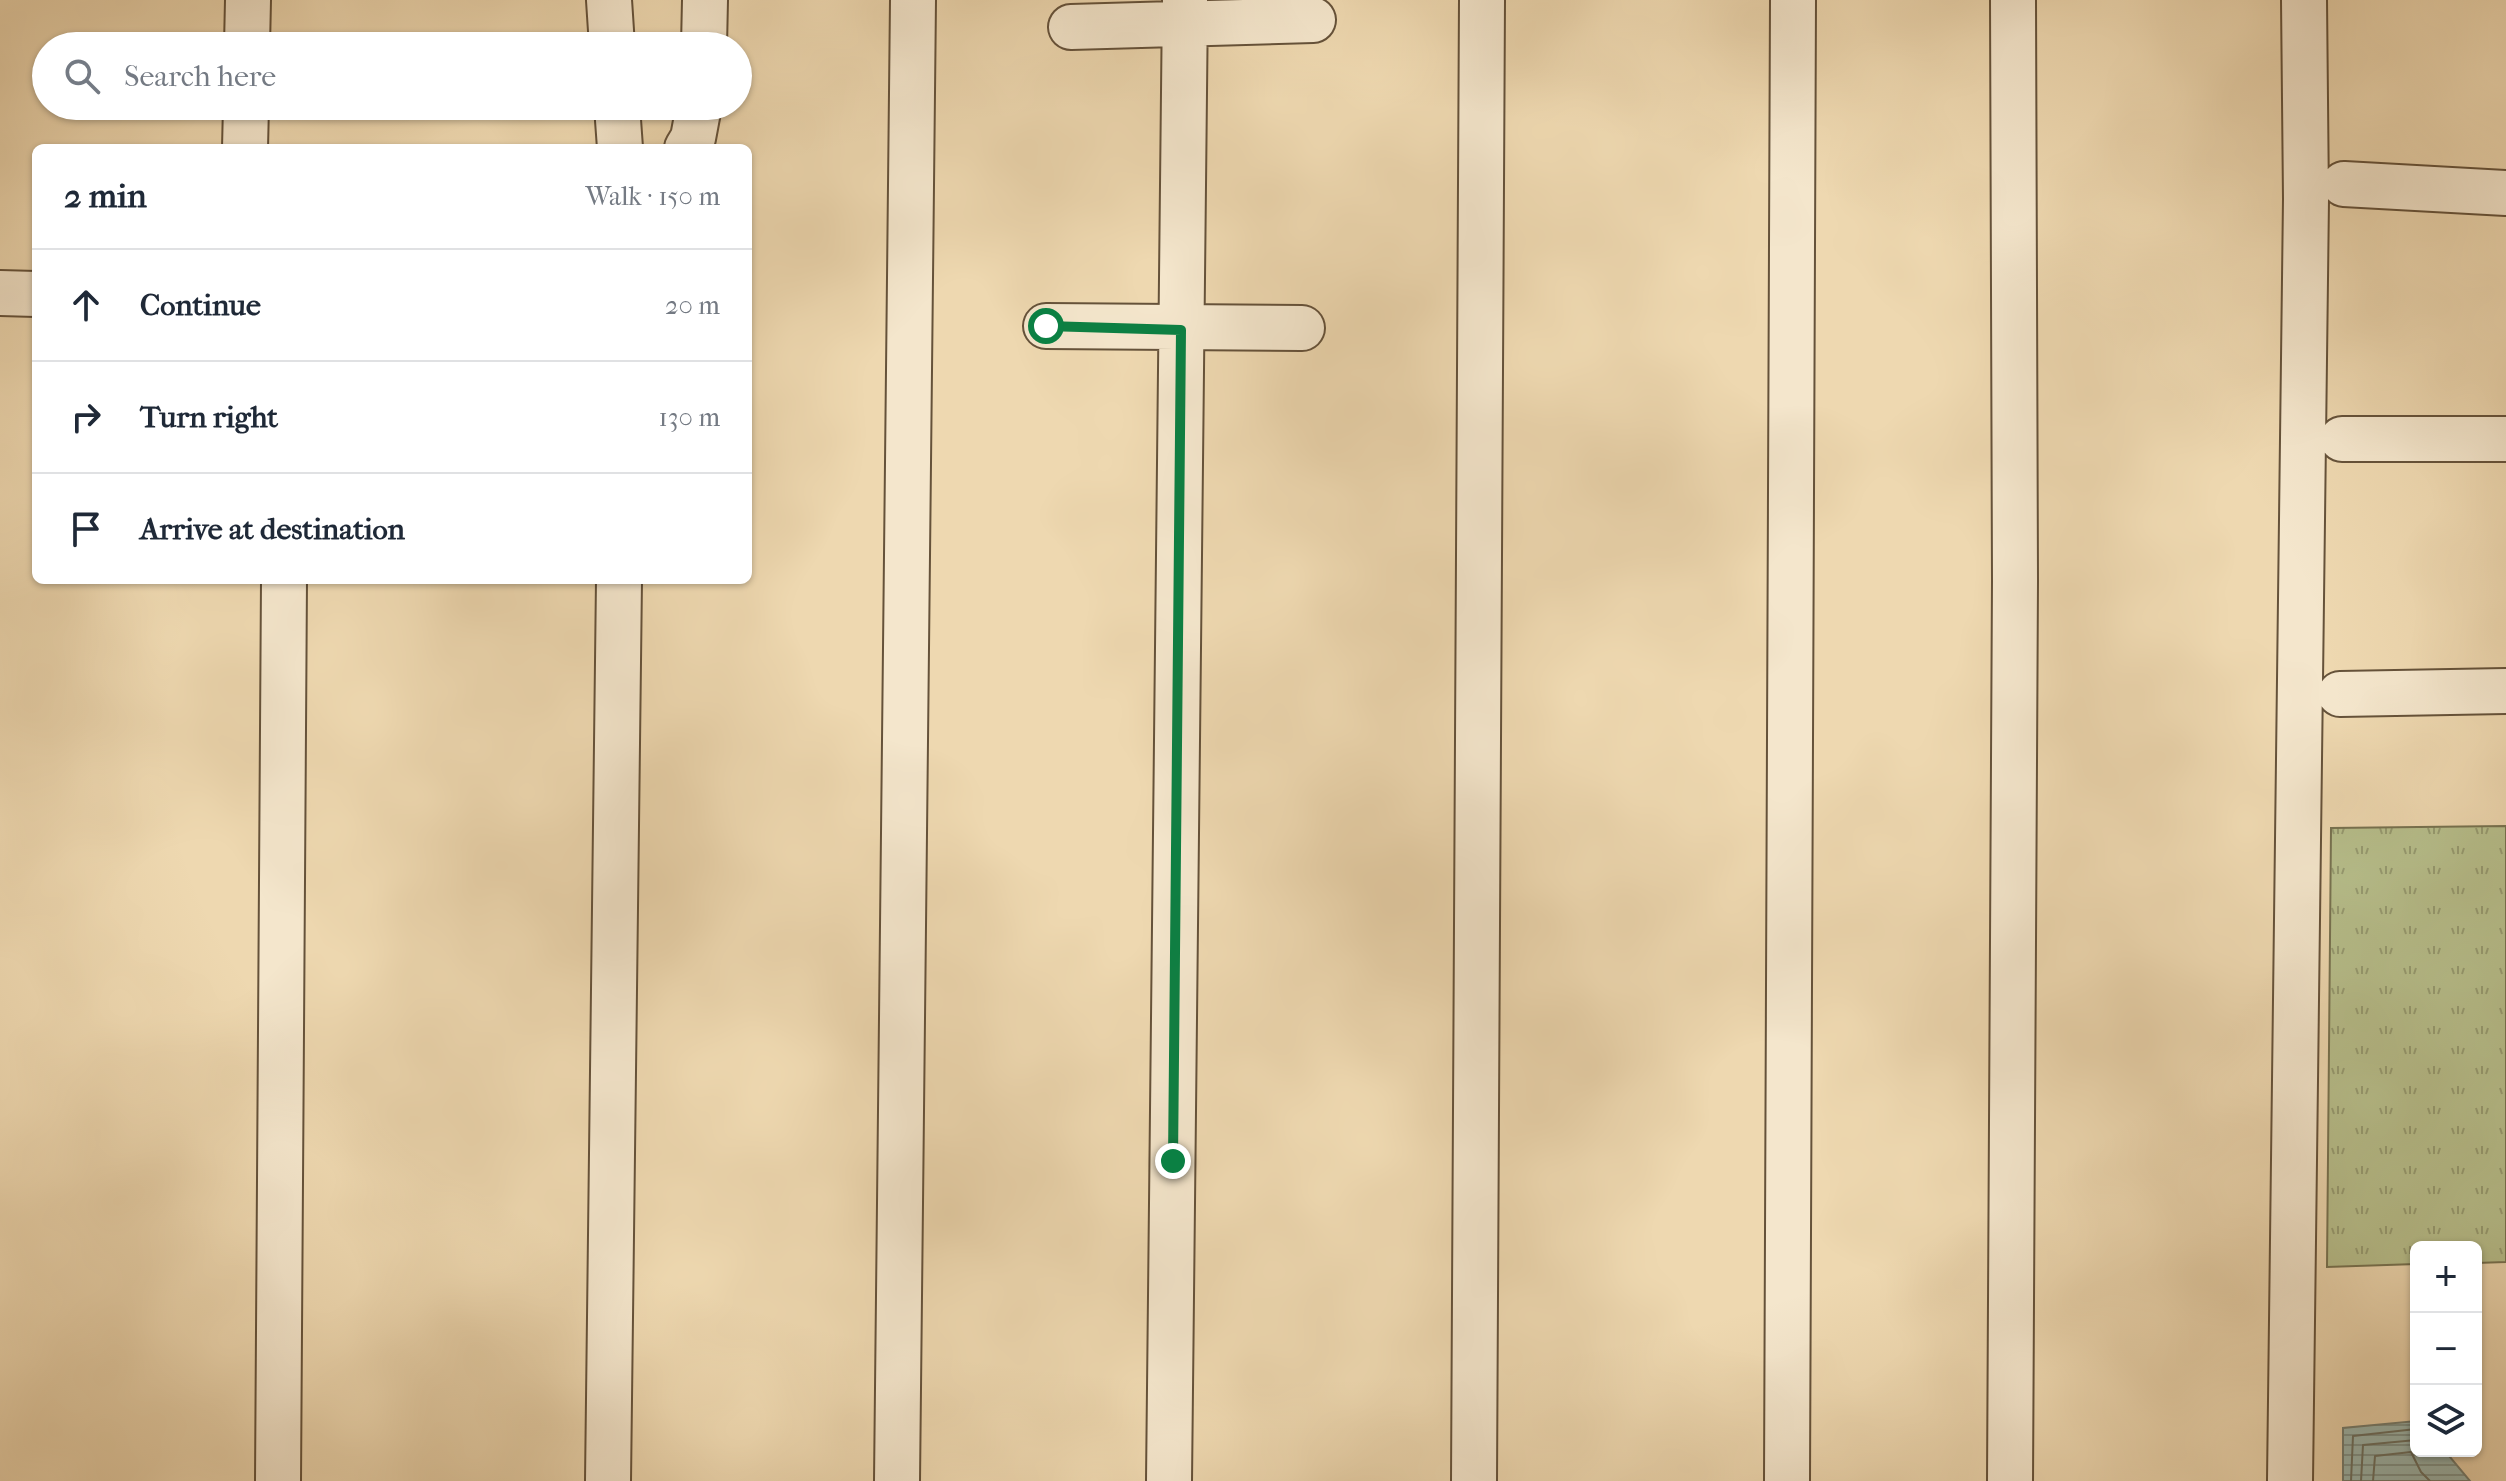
<!DOCTYPE html>
<html lang="en">
<head>
<meta charset="utf-8">
<style>
  :root { --surface:#fff; --page:#f6f6f7; --text:#1f2937; --muted:#747a83; --line:#e0e1e3 }
  body { margin:0; font-family:"IM FELL French Canon",serif; background:var(--page); color:var(--text) }
  .controls { position:absolute; right:24px; bottom:24px; display:grid; overflow:hidden; border-radius:12px; box-shadow:0 2px 6px #0004 }
  .controls button { width:72px; height:72px; display:grid; place-items:center; padding:0; border:0; border-bottom:2px solid var(--line); background:var(--surface); color:var(--text); font:40px sans-serif }
  .stop { position:absolute; width:24px; height:24px; margin:-18px; border:6px solid #0b8043; border-radius:50%; background:#fff }
  .stop.end { background:#0b8043; border-color:#fff; box-shadow:0 2px 8px #0008 }
  .list { margin:0; padding:0; list-style:none }
  h2 { display:flex; justify-content:space-between; align-items:center; height:104px; margin:0; padding:0 32px; font-size:34px }
  h2 small { font-size:26px; font-weight:400; color:var(--muted) }
  .list li { display:grid; grid-template-columns:52px 1fr auto; gap:24px; align-items:center; box-sizing:border-box; height:112px; padding:0 32px; border-top:2px solid var(--line) }
  .list b { display:block; font-size:30px; white-space:nowrap }
  .list em { font-size:26px; font-style:normal; color:var(--muted) }
  .icon { flex:none; width:44px; height:44px; fill:none; stroke:currentColor; stroke-width:2; stroke-linecap:round; stroke-linejoin:round }
  .map { position:relative; flex:none; width:2506px; height:1481px; overflow:hidden }
  .search { position:absolute; background:var(--surface); box-shadow:0 2px 6px #0004; left:32px; top:32px; width:720px; height:88px; display:flex; align-items:center; gap:20px; box-sizing:border-box; padding:0 28px; border-radius:44px; color:var(--muted); font-size:30px }
  .panel { position:absolute; background:var(--surface); box-shadow:0 2px 6px #0004; left:32px; top:144px; width:720px; height:440px; border-radius:12px }
  .map>svg:first-child { display:block }
  .park { fill:url(#park-tufts); stroke:#777250; stroke-width:2 }
  .water { fill:url(#water-rules); stroke:#737e72; stroke-width:2 }
  .lines { fill:none; stroke-linecap:round; stroke-linejoin:round }
  .shore { stroke:#696f62; stroke-width:2 }
  .minor-casing { stroke:#65523a; stroke-width:48 }
  .minor { stroke:#f4e6cc; stroke-width:44 }
  .route { stroke:#0b8043; stroke-width:10 }
</style>
</head>
<body>
<div class="map">
<svg width="2506" height="1481" viewBox="0 0 2506 1481">
  <defs>
    <pattern id="park-tufts" width="24" height="20" patternUnits="userSpaceOnUse" patternTransform="scale(2)"><rect width="24" height="20" fill="#b7bf8c"/><path d="M3 7l-1-3M5 7V3M7 7l1-3M15 17l-1-3M17 17v-4M19 17l1-3" fill="none" stroke="#969b71"/></pattern>
    <pattern id="water-rules" width="6" height="5" patternUnits="userSpaceOnUse" patternTransform="scale(2)"><rect width="6" height="5" fill="#9bb9b2"/><path d="M0 2.5h6" fill="none" stroke="#7f9690"/></pattern>
  </defs>
  <rect width="100%" height="100%" fill="#eed8b0"/>
  <filter id="stains"><feTurbulence type="fractalNoise" baseFrequency=".0025" numOctaves="4"/><feColorMatrix values="0 0 0 0 .2 0 0 0 0 .09 0 0 0 0 .02 0 0 0 .5 -.17"/></filter>
  <radialGradient id="worn" r=".72"><stop offset=".6" stop-color="#630" stop-opacity="0"/><stop offset="1" stop-color="#630" stop-opacity=".3"/></radialGradient>
  <!-- park -->
  <path class="park" d="M2506 826V1262L2476 1263V1247H2416V1264L2327 1267 2331 828Z"/>
  <!-- water -->
  <path class="water" d="M2416 1421V1451H2445L2470 1481H2343V1428Z"/>
  <g class="lines">
    <!-- shore -->
    <path class="shore" d="M2351 1481 2353 1436 2416 1429
      M2361 1481 2363 1445 2416 1440
      M2373 1481 2375 1456 2411 1452 2421 1472 2430 1481"/>
    <!-- minor casing -->
    <g class="minor-casing">
      <path id="minor" d="M609 0 612 46
        M1071 27 1313 20
        M247 46 248 0
        M704 46 705 0
        M617 106 620 148
        M245 148 246 106
        M687 148 693 138 699 106
        M2344 184 2506 193
        M0 293 36 294
        M1046 326 1302 328
        M2342 439H2506
        M2340 694 2506 691
        M278 1481 284 580
        M608 1481 619 580
        M897 1481 913 0
        M1169 1481 1185 0
        M1474 1481 1482 0
        M1787 1481 1793 0
        M2010 1481 2015 581 2013 0
        M2290 1481 2306 199 2304 0"/>
    </g>
    <!-- minor -->
    <use href="#minor" class="minor"/>
  </g>
  <g class="lines">
    <!-- route -->
    <path class="route" d="M1046 326 1181 330 1173 1161"/>
  </g>
  <rect width="100%" height="100%" filter="url(#stains)"/>
  <rect width="100%" height="100%" fill="url(#worn)"/>
</svg>
<div class="controls">
<button>+</button>
<button>−</button>
<button><svg class="icon" aria-label="layers" viewBox="0 0 24 24"><path d="M12 4l9 5-9 5-9-5zM3 14l9 5 9-5"/></svg></button>
</div>
<div class="stop" style="left:1046px;top:326px"></div>
<div class="stop end" style="left:1173px;top:1161px"></div>
<div class="search"><svg class="icon" aria-label="search" viewBox="0 0 24 24"><circle cx="10" cy="10" r="6"/><path d="M15 15l6 6"/></svg>Search here</div>
<section class="panel">
<h2>2 min<small>Walk · 150 m</small></h2>
<ul class="list">
<li><svg class="icon" aria-label="ahead" viewBox="0 0 24 24"><path d="M12 20V5M6 11l6-6 6 6"/></svg><div><b>Continue</b></div><em>20 m</em></li>
<li><svg class="icon" aria-label="right" viewBox="0 0 24 24"><path d="M7 20v-9h11M14 6l5 5-5 5"/></svg><div><b>Turn right</b></div><em>130 m</em></li>
<li><svg class="icon" aria-label="arrive" viewBox="0 0 24 24"><path d="M6 21V4h12l-3 4 3 4H6"/></svg><div><b>Arrive at destination</b></div></li>
</ul>
</section>
</div>
</body>
</html>
